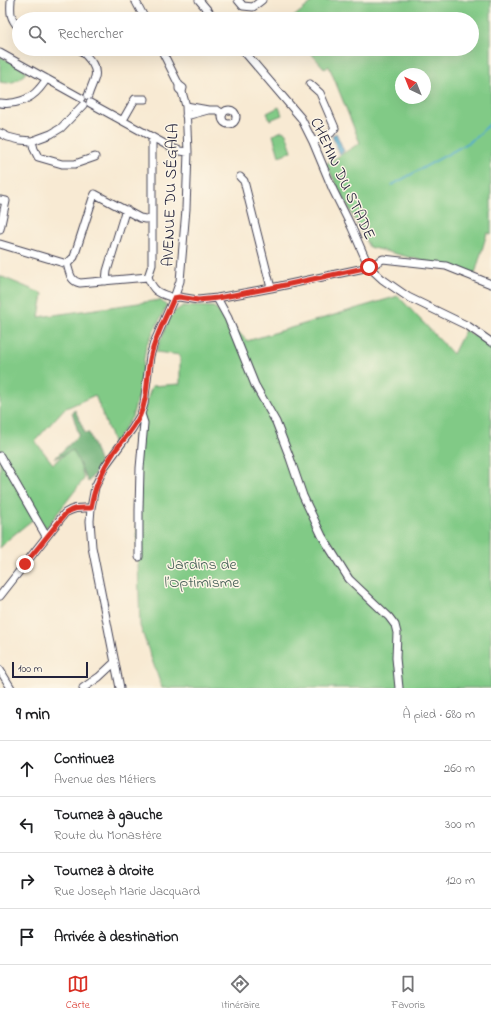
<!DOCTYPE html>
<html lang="fr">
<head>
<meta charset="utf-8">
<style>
  :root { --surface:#fff; --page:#f2f2f2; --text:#202124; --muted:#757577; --line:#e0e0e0; --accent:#d93025 }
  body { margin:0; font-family:"Indie Flower",sans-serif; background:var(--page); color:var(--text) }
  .compass { position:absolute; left:395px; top:68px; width:36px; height:36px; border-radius:50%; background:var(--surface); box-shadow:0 4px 16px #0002; rotate:317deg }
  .scale { position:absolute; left:12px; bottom:10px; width:76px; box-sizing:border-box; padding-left:4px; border:2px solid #22223b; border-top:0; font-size:11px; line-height:14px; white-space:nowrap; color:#22223b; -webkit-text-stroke:3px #fcf5e5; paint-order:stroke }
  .stop { position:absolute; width:12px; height:12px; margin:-9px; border:3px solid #d93025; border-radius:50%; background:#fff }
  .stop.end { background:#d93025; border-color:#fff; box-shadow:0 1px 4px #0008 }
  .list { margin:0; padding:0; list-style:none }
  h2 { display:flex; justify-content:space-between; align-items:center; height:52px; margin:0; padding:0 16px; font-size:17px }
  h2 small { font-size:13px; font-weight:400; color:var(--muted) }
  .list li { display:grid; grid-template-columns:26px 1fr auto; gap:12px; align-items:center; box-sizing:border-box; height:56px; padding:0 16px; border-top:1px solid var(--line) }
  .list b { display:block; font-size:15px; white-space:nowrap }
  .list p { margin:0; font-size:13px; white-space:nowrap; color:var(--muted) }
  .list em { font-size:13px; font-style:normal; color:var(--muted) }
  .icon { flex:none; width:22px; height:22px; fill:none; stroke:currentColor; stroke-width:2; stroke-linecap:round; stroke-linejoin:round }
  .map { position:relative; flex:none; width:491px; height:688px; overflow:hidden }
  .search { position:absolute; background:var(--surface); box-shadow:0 4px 16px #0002; left:12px; right:12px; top:12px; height:44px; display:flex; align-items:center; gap:10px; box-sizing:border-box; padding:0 14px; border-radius:22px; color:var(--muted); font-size:15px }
  .sheet { height:276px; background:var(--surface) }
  nav { display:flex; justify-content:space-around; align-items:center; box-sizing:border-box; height:56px; border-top:1px solid var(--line); background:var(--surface); font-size:11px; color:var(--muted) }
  nav a { display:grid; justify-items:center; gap:2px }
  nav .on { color:var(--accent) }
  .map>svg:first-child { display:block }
  .green { fill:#81ca86; stroke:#527660; fill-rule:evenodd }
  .forest { fill:#68ae73; stroke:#456857 }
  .water { fill:#52aacf; stroke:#3a6685 }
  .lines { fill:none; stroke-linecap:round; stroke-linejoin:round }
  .stream { stroke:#52aacf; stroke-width:1.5 }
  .minor-casing { stroke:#424052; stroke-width:9 }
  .minor { stroke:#fff; stroke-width:7 }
  .route { stroke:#d93025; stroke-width:5 }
  .labels { text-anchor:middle; stroke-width:3; stroke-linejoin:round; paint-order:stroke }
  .street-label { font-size:16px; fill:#22223b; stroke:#fcf5e5 }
  .park-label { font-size:16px; fill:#435d55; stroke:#fcf5e5 }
</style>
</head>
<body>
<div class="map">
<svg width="491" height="688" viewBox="0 0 491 688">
  <rect width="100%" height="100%" fill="#fcf5e5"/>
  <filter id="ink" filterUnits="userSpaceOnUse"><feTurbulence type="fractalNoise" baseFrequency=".025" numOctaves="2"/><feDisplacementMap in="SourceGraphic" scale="8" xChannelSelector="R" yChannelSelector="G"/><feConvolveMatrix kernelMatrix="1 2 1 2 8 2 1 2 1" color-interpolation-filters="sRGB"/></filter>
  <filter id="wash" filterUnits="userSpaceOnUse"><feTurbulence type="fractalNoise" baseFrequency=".012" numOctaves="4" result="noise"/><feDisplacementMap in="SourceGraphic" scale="16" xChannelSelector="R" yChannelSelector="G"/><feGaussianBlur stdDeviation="0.9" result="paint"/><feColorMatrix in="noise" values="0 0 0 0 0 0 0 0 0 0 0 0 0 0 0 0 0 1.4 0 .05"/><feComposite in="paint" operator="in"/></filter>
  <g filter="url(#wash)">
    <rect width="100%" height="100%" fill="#f8ead3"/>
    <!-- green -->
    <path class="green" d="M312 0H491V234L487 233 475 274 369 247 326 164 360 143 329 66 325 69 307 49H472V19H291L311 3ZM401 74H425V98H401Z
      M0 56 27 71C21 80 11 85 0 82Z
      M279 107 282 115 270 120 267 113Z
      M282 131 286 133 292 151 279 156 273 135Z
      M0 276 43 294 39 317 160 300 167 306 146 346 138 396 132 417 114 444 95 395 64 409 35 441 53 464 75 446 84 479 46 528 36 517 11 537 0 548Z
      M398 296 453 354 465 330 491 346V688H162L140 626 134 438 152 386 180 384V355L156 352 171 314 183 306 214 307 247 341Z"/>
    <!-- forest -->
    <path class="forest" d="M75 410 85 433H89L101 466 88 482 73 450 54 459 79 435 72 412Z"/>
    <!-- water -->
    <path class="water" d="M336 133 344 151 340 154 332 136Z"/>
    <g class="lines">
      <!-- stream -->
      <path class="stream" d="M392 185 459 148C472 142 481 133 491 122"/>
    </g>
  </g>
  <g filter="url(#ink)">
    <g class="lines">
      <!-- minor casing -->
      <g class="minor-casing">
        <path id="minor" d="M11 0C10 13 10 18 19 28
          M135 0 145 19
          M199 0 215 19
          M238 0 243 6 253 7 262 0
          M80 49C87 57 98 66 95 77 93 84 90 89 88 96
          M161 49 179 85V89L182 92 183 88 179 85
          M242 49 301 118 313 142 333 190 352 228 369 267 382 279 408 297 468 326 491 342
          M0 53 81 98
          M310 84 320 93 335 128 331 133 313 142
          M0 103C14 105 30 100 39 89 42 86 44 82 47 79
          M90 103 172 148 180 151 188 152
          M186 106 208 110 186 116
          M222 117a7 7 0 1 1 14 0a7 7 0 1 1-14 0Z
          M208 110H217L223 114
          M123 120 135 99H145
          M0 133 8 137 20 140 32 141 51 134 61 128 83 105
          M32 141 34 149 38 157 62 164H75L95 157
          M240 177 244 181 271 288
          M0 200 6 201 0 229
          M0 244 67 264C70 273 70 281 80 283L148 277C154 293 159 293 174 298
          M67 264 74 257 93 198 95 194 140 218 145 219 152 218
          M148 277 152 265V137
          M106 281 107 271 124 215 127 210
          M174 298 179 297 198 300 217 298 271 288 369 267 383 259 446 266 491 284
          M217 298 228 318 255 385 276 422 290 458 303 496 322 536 349 579 389 617 395 625 397 633 396 658 399 688
          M0 456 46 536
          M139 557V510L140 468 144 423 141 414
          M0 596 65 513C75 507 79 508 91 508
          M0 670 11 688
          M83 688 99 677 115 662
          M120 688 92 547 90 521 91 508 95 487 105 466 132 429 141 414 144 404 150 356 154 343 174 298 180 281 186 209 188 152 186 106 182 92"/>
      </g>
      <!-- minor -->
      <use href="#minor" class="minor"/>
    </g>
  </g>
  <g class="lines" filter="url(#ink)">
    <!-- route -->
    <path class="route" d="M25 564 66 513C75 507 79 508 91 508 94 487 102 470 114 452 123 440 134 429 140 415 149 396 146 374 151 355 156 335 166 317 174 298L179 297 198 300 218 298 271 288 369 267"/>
  </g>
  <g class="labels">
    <!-- street labels -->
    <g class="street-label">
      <text transform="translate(344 178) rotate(65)" y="6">CHEMIN DU STADE</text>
      <text transform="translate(169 195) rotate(-88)" y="6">AVENUE DU SÉGALA</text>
    </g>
    <!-- park labels -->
    <g class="park-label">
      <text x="202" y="569">Jardins de<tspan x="202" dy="18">l’Optimisme</tspan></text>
    </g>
  </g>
</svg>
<svg class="compass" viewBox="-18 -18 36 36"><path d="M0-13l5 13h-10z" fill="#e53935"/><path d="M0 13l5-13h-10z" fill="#757577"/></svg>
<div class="scale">100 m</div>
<div class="stop" style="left:369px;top:267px"></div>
<div class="stop end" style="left:25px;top:564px"></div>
<div class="search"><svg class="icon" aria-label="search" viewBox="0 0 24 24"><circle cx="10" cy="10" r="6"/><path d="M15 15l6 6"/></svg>Rechercher</div>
</div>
<section class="sheet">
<h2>9 min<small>À pied · 680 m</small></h2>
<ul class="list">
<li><svg class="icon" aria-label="ahead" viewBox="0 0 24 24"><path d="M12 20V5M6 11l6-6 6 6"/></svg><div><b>Continuez</b><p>Avenue des Métiers</p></div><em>260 m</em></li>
<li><svg class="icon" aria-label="left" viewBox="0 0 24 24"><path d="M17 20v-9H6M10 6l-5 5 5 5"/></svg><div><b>Tournez à gauche</b><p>Route du Monastère</p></div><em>300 m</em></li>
<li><svg class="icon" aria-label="right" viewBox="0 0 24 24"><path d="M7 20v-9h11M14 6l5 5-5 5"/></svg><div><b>Tournez à droite</b><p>Rue Joseph Marie Jacquard</p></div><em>120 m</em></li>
<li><svg class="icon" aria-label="arrive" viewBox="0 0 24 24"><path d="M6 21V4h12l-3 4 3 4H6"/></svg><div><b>Arrivée à destination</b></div></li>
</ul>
</section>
<nav>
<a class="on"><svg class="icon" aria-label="map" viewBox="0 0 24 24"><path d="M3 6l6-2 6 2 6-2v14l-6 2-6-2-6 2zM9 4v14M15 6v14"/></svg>Carte</a>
<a><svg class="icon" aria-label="directions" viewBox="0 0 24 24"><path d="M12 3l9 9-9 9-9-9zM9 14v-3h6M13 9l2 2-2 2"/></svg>Itinéraire</a>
<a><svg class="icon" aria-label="saved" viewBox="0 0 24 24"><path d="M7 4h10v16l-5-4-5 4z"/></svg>Favoris</a>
</nav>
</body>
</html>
